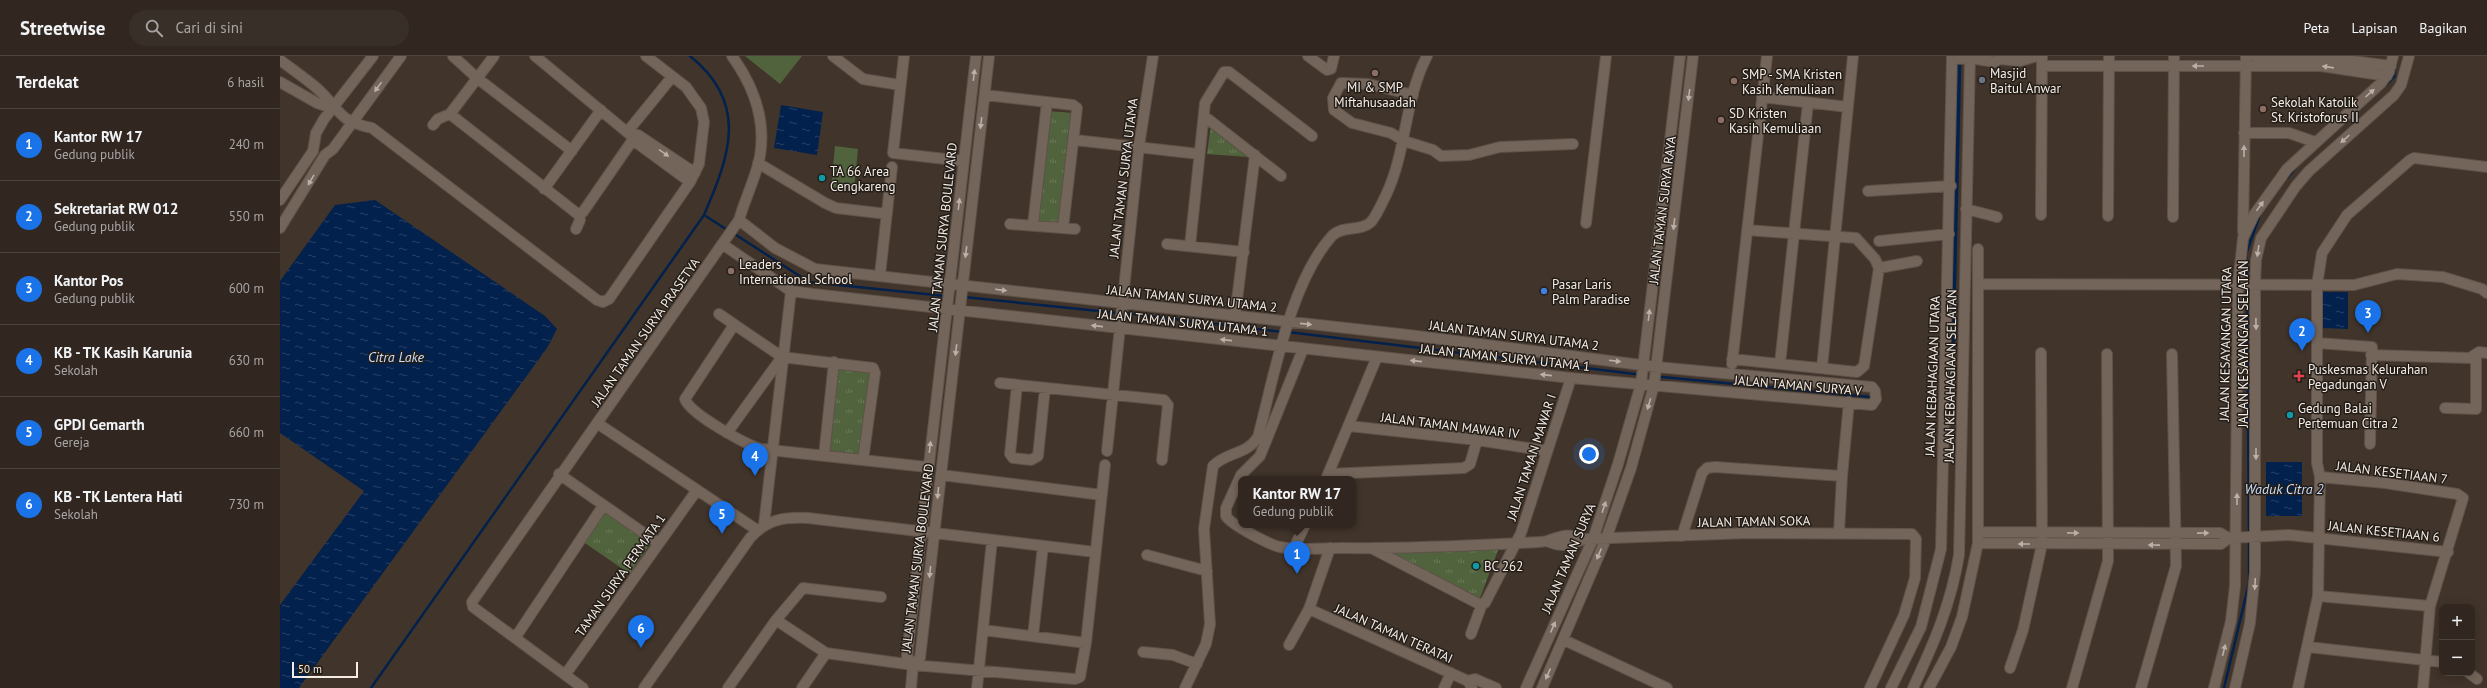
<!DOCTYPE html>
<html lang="id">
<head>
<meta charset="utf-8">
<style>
  :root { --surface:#312720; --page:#392f29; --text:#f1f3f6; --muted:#a8a5a5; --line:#4c443e; --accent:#1a73e8 }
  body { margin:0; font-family:"PT Sans",sans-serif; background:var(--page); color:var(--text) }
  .controls { position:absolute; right:12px; bottom:12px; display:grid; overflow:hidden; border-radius:8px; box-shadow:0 2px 10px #0003 }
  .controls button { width:36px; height:36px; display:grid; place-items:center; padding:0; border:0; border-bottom:1px solid var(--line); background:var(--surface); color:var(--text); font:20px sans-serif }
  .scale { position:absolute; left:12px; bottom:10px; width:66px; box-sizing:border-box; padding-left:4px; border:2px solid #f5ece6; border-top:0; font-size:11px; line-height:14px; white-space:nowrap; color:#f5ece6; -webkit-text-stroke:3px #231d18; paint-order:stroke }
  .you { position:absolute; left:1309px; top:398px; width:14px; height:14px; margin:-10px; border:3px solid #fff; border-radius:50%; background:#1a73e8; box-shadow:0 0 0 6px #1a73e833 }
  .badge { display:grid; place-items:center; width:26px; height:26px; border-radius:50%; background:var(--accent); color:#fff; font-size:13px; font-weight:700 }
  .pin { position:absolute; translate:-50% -33px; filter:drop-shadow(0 1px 2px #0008) }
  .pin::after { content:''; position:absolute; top:21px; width:14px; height:12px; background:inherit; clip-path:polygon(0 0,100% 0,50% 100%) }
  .popup { position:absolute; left:958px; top:420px; width:118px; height:52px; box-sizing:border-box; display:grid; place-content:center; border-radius:8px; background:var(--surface); filter:drop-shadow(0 1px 3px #0005); font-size:13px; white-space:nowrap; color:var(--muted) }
  .popup b { font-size:15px; color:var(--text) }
  .popup::after { content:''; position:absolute; left:50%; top:100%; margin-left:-8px; border:8px solid transparent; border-top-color:var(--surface) }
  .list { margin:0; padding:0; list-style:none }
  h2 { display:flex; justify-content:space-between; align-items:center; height:52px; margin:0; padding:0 16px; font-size:17px }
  h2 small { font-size:13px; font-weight:400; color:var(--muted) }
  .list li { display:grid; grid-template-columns:26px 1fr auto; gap:12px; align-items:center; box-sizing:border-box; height:72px; padding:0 16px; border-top:1px solid var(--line) }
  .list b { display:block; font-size:15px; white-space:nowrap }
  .list p { margin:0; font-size:13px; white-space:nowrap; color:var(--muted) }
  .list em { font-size:13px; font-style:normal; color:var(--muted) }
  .icon { flex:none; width:22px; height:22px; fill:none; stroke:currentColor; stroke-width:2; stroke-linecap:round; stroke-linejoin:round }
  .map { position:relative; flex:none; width:2207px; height:632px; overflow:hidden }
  header { display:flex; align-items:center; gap:24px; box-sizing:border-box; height:56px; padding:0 20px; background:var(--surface); border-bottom:1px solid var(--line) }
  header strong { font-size:19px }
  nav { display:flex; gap:22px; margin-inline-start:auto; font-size:14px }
  .search { width:280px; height:36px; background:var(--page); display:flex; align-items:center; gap:10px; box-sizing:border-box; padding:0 14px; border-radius:22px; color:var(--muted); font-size:15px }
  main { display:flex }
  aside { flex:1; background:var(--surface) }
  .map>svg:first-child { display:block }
  .grass { fill:url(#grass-tufts) }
  .pitch { fill:#51633d }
  .water { fill:url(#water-ripples) }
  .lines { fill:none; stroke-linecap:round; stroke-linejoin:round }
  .stream { stroke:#02214c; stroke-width:2.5 }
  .canal { stroke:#02214c; stroke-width:9 }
  .minor-casing { stroke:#5d5149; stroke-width:12 }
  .minor { stroke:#74655a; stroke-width:10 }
  .oneway { fill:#bbafa7 }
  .education-dot { fill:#8d6e63; stroke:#231d18; stroke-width:1.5 }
  .worship-dot { fill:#6b7280; stroke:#231d18; stroke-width:1.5 }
  .culture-dot { fill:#0f9aa8; stroke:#231d18; stroke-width:1.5 }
  .shop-dot { fill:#3f7fe0; stroke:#231d18; stroke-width:1.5 }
  .health-dot { fill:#e0444e; stroke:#231d18; stroke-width:1.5 }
  .labels { text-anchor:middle; stroke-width:3; stroke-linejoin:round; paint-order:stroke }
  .poi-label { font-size:13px; fill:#f5ece6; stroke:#231d18; text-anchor:start }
  .street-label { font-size:13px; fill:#f5ece6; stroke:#231d18 }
  .water-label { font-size:14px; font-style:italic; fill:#c9defd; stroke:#231d18 }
</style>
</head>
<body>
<header>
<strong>Streetwise</strong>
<div class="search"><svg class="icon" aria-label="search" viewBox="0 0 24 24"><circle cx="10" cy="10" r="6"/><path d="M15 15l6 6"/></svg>Cari di sini</div>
<nav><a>Peta</a><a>Lapisan</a><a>Bagikan</a></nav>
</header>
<main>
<aside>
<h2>Terdekat<small>6 hasil</small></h2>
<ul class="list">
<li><span class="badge">1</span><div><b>Kantor RW 17</b><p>Gedung publik</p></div><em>240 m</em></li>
<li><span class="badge">2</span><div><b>Sekretariat RW 012</b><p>Gedung publik</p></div><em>550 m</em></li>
<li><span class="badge">3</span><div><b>Kantor Pos</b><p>Gedung publik</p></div><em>600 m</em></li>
<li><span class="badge">4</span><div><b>KB - TK Kasih Karunia</b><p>Sekolah</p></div><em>630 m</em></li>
<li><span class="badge">5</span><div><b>GPDI Gemarth</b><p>Gereja</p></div><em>660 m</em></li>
<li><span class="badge">6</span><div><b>KB - TK Lentera Hati</b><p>Sekolah</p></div><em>730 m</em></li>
</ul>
</aside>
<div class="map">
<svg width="2207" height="632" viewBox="0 0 2207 632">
  <defs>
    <pattern id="grass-tufts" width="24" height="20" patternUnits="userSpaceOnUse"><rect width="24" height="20" fill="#51633d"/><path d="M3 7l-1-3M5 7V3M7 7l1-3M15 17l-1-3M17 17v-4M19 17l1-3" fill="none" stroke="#6b7a59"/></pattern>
    <pattern id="water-ripples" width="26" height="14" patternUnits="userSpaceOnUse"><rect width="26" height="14" fill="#02214c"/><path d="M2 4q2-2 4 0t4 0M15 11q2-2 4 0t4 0" fill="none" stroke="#284166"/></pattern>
  </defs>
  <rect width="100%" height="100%" fill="#41342a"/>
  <!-- grass -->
  <path class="grass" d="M769 55 791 57 782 167 756 165Z
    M931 68 968 101 927 98Z
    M558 309 591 314 579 400 546 394Z
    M325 453 372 485 350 518 302 485Z
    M1220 489 1200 542 1104 494Z"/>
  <!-- pitch -->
  <path class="pitch" d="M465 0H522L500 28Z
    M555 90 578 93 574 134 551 131Z"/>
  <!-- water -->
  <path class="water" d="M501 49 543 56 537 99 494 92Z
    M95 144 265 260 277 273 267 292 19 632H0V549L84 435 0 377V225L55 149Z
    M2042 236H2068V273L2042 272Z
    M1986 406H2022V460H1986Z"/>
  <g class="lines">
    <!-- stream -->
    <path class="stream" d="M2104 30 2114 21 2116 6
      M2007 122 2018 109
      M424 159 449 175
      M453 177 529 226 665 240
      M1967 226 1966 198 1981 156
      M1967 231 1969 478
      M684 241 838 257
      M843 257 1003 276
      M1008 276 1355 318
      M1382 321 1590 341
      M91 632 424 159C450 99 469 47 410 0
      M1944 632 1969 527V483"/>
    <!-- canal -->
    <path class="canal" d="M1670 299 1677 0"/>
    <!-- minor casing -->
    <g class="minor-casing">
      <path id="minor" d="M173 0 197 22 292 95
        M255 0 354 82 303 156 299 159
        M553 0 583 23 620 29
        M624 0 613 97 683 105
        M1028 0 1047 14 1051 13 1054 0
        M1974 0 2042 1 2111 10
        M1672 3 1690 2 1715 6 1719 3 1740 5 1757 0
        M0 4C13 14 28 24 40 35 61 56 59 65 92 72L317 244 323 246 329 243 410 126 419 108 424 66 421 52 406 31 366 0
        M1762 10H2041L2107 20
        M0 26 37 47 52 52
        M705 39 793 49 797 52 783 172
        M1133 39 1088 28 1061 27 1053 42 1054 54 1072 67 1111 77 1124 85 1153 94 1161 100 1189 99 1220 91 1293 88
        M1482 41 1568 51
        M170 58 299 159
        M924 60 1001 120
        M153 69 158 63 170 58 214 0
        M348 75 392 21
        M1964 77H2009L2035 86
        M353 79H358L415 117
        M795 84 919 98
        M354 85 410 126
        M478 107 545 147 556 152 607 158
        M264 133 321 54
        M1588 135 1671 130
        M0 144 33 95 36 77 44 63 93 0
        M1686 153 1717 161
        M1761 159 1762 0
        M1828 160 1829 0
        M1893 161 1894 0
        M1306 167 1326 0
        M730 168 795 173
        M753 169 767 46
        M0 172 45 99 53 93 121 0
        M296 173 300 164 299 159
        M1963 176 1966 0
        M1599 185 1669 178
        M442 188 511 235 533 238 1291 322 1592 349 1596 343 1595 335 1592 331 1377 311 1129 279 535 213 495 192 459 164
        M887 188 964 196
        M910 190 925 47 944 16H949L1032 80
        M1599 212 1637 205
        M600 219 612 111
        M1698 228 2074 229 2117 218 2163 221 2202 233 2207 237
        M439 258 502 301 593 312 595 317 583 404
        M955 260 975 99
        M454 269 405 343C410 358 465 388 481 393L647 411
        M2038 287 2092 291 2090 388
        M1023 293 980 400 961 419 946 452V460C950 468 990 489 1000 491 1019 495 1041 492 1061 492 1120 493 1181 490 1240 487 1248 486 1259 487 1267 485 1286 479 1284 477 1304 483
        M2091 299 2190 302 2199 296 2207 297
        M1452 303 1577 316 1584 310 1599 212 1595 203 1576 182 1467 174
        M1452 308 1487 0
        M1500 308 1528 47
        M1542 312 1573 0
        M720 327 884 344 888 349 882 404
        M737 329 730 398 733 402 751 404 758 400 765 332
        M2165 352 2196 353V298
        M317 367 477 474
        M1069 370 1197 384 1267 395
        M447 377 502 301
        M827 395 859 90 873 0
        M544 400 554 306
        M279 418 378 487
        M1048 418 1184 412 1190 408 1197 384
        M661 419 822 439
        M1562 420 1569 346
        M2040 421 2105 427 2177 438 2183 442 2150 550 2143 632
        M1046 423 1097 301
        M484 469 511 235
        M1698 476 1940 477 1949 482
        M1402 480 1422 417 1427 412 1435 411 1562 420 1559 477
        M1267 485C1281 492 1290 489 1304 483L1469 477 1632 478 1636 483 1635 522 1624 559 1590 632
        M1698 487 1941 488 1949 482 2009 479 2168 496
        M1014 492 1025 469
        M1093 493 1199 548 1205 547 1241 477 1291 322
        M867 499 927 515
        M2038 540 2150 550
        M1029 553 1188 625 1192 632
        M496 564 546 597 633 609 795 623 800 621 806 587 825 409
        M703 574 806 587
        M1191 578 1202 548
        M753 580 763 490
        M235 582 323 450
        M1284 584 1387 632
        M1009 589 1029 553 1050 492
        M2028 591 2162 606
        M863 596 893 599 917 608
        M633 609 640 602 709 0
        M633 609 627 600 696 0
        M1730 612 1743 574 1762 488 1761 297
        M2189 617 2197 623
        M285 619 417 434
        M1188 625 1195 623 1216 632
        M303 632 193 551 192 546 459 164C465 143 476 121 480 100 486 63 473 29 452 0
        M364 632 470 482C487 463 504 461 528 462L815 496
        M448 632 496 564 523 532 601 541
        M522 632 546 597
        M631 632 633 609
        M697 632 712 484
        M905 632 926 588 930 568 924 473 933 410C946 396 967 399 978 381 994 321 1010 226 1052 180 1062 169 1081 176 1091 166 1097 159 1102 147 1106 139 1127 95 1124 44 1147 0
        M1164 632 1171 617
        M1246 632 1313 483 1338 408 1361 328 1400 0
        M1262 632 1326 483 1351 412 1374 329 1413 0
        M1611 632 1641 571 1661 493 1672 0
        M1633 632C1654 587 1671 548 1679 499L1690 0
        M1649 632 1671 591 1682 561 1698 487V193
        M1792 632 1828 505 1827 298
        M1861 632 1896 510 1892 298
        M1934 632 1951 565 1955 530 1958 229 1963 182 1974 159 2007 113 2101 27 2109 16 2113 0
        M1955 632 1970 567 1975 516V229L1976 204 1981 182 2016 130 2029 115 2114 39 2121 29 2129 0
        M2018 632 2038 540 2040 421 2037 407V229L2042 197 2067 159 2130 104 2134 102 2207 111"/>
    </g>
    <!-- minor -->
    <use href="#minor" class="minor"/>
  </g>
  <!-- one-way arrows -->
  <defs><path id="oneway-solid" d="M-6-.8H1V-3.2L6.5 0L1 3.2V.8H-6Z"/></defs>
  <g class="oneway">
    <use href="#oneway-solid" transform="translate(1918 10) rotate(-180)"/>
    <use href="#oneway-solid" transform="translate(2048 11) rotate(-172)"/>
    <use href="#oneway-solid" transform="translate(694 19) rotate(-83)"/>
    <use href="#oneway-solid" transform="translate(98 31) rotate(126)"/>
    <use href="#oneway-solid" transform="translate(2090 37) rotate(-42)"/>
    <use href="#oneway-solid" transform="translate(1409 39) rotate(97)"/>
    <use href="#oneway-solid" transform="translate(701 67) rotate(97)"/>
    <use href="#oneway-solid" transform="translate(2065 83) rotate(138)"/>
    <use href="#oneway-solid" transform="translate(1964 95) rotate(-90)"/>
    <use href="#oneway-solid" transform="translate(384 97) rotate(34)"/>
    <use href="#oneway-solid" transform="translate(31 124) rotate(120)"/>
    <use href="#oneway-solid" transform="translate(679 148) rotate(-83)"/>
    <use href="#oneway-solid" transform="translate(1980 150) rotate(-54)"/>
    <use href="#oneway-solid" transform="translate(1394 168) rotate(97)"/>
    <use href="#oneway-solid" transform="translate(1978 195) rotate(99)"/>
    <use href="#oneway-solid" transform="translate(686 196) rotate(97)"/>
    <use href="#oneway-solid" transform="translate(721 234) rotate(7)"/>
    <use href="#oneway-solid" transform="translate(1369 259) rotate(-83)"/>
    <use href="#oneway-solid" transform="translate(1026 268) rotate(6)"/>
    <use href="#oneway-solid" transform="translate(1976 268) rotate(89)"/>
    <use href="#oneway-solid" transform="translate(817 270) rotate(-174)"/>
    <use href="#oneway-solid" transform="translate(946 284) rotate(-174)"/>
    <use href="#oneway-solid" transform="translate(676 294) rotate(97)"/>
    <use href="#oneway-solid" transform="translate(1136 305) rotate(-174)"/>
    <use href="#oneway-solid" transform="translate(1335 305) rotate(7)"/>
    <use href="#oneway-solid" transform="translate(1266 319) rotate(-174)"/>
    <use href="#oneway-solid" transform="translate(1369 348) rotate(106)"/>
    <use href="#oneway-solid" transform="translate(650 391) rotate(-83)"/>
    <use href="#oneway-solid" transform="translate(1976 398) rotate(90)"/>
    <use href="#oneway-solid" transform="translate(658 437) rotate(96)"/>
    <use href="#oneway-solid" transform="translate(1957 443) rotate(-90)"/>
    <use href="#oneway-solid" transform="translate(1324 451) rotate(-71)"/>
    <use href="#oneway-solid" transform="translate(1793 477) rotate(1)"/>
    <use href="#oneway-solid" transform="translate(1923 477) rotate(-1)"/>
    <use href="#oneway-solid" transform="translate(1744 488) rotate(-180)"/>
    <use href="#oneway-solid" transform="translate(1874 489) rotate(-179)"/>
    <use href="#oneway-solid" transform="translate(1319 498) rotate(113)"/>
    <use href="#oneway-solid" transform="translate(650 516) rotate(96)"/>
    <use href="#oneway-solid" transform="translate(1975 528) rotate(93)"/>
    <use href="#oneway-solid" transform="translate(1273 571) rotate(-66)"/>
    <use href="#oneway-solid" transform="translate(1944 594) rotate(-76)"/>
    <use href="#oneway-solid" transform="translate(1268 618) rotate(114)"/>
  </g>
  <!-- markers -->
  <g class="education-dot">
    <circle cx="1095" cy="17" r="4"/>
    <circle cx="1454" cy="25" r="4"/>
    <circle cx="1983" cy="53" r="4"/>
    <circle cx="1441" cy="64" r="4"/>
    <circle cx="451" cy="215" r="4"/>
  </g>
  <circle class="worship-dot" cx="1702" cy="24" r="4"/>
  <g class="culture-dot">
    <circle cx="542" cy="122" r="4"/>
    <circle cx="2010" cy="359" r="4"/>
    <circle cx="1196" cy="510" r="4"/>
  </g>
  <circle class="shop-dot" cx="1264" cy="235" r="4"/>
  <path class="health-dot" d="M2017 314h4v4h4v4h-4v4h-4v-4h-4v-4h4z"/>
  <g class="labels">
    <!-- poi labels -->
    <g class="poi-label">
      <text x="1710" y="22">Masjid<tspan x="1710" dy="15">Baitul Anwar</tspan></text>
      <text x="1462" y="23">SMP - SMA Kristen<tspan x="1462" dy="15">Kasih Kemuliaan</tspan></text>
      <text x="1095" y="36" text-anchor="middle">MI &amp; SMP<tspan x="1095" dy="15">Miftahusaadah</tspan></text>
      <text x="1991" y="51">Sekolah Katolik<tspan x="1991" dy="15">St. Kristoforus II</tspan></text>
      <text x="1449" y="62">SD Kristen<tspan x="1449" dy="15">Kasih Kemuliaan</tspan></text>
      <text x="550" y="120">TA 66 Area<tspan x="550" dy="15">Cengkareng</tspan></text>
      <text x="459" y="213">Leaders<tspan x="459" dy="15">International School</tspan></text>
      <text x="1272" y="233">Pasar Laris<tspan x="1272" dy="15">Palm Paradise</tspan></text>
      <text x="2028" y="318">Puskesmas Kelurahan<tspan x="2028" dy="15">Pegadungan V</tspan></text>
      <text x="2018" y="357">Gedung Balai<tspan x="2018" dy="15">Pertemuan Citra 2</tspan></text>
      <text x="1204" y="515">BC 262</text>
    </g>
    <!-- street labels -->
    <g class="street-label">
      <text transform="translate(843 122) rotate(-83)" y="5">JALAN TAMAN SURYA UTAMA</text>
      <text transform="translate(1382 154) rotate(-83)" y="5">JALAN TAMAN SURYA RAYA</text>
      <text transform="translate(662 181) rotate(-84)" y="5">JALAN TAMAN SURYA BOULEVARD</text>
      <text transform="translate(912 242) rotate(6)" y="5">JALAN TAMAN SURYA UTAMA 2</text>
      <text transform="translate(903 266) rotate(6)" y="5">JALAN TAMAN SURYA UTAMA 1</text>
      <text transform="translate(365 276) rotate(-55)" y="5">JALAN TAMAN SURYA PRASETYA</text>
      <text transform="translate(1234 279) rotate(7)" y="5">JALAN TAMAN SURYA UTAMA 2</text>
      <text transform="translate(1945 288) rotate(-89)" y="5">JALAN KESAYANGAN UTARA</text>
      <text transform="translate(1963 288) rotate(-90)" y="5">JALAN KESAYANGAN SELATAN</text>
      <text transform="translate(1225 301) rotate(6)" y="5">JALAN TAMAN SURYA UTAMA 1</text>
      <text transform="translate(1652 320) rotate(-88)" y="5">JALAN KEBAHAGIAAN UTARA</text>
      <text transform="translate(1670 320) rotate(-89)" y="5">JALAN KEBAHAGIAAN SELATAN</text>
      <text transform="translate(1518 329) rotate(5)" y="5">JALAN TAMAN SURYA V</text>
      <text transform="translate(1170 369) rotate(7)" y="5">JALAN TAMAN MAWAR IV</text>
      <text transform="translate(1251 401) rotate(-72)" y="5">JALAN TAMAN MAWAR I</text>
      <text transform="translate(2112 416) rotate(7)" y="5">JALAN KESETIAAN 7</text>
      <text transform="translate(1474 465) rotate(-1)" y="5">JALAN TAMAN SOKA</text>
      <text transform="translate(2104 475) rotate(6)" y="5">JALAN KESETIAAN 6</text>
      <text transform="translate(637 502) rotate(-83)" y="5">JALAN TAMAN SURYA BOULEVARD</text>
      <text transform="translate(1288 502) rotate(-67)" y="5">JALAN TAMAN SURYA</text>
      <text transform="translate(340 519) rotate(-55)" y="5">TAMAN SURYA PERMATA 1</text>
      <text transform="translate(1114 577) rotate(24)" y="5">JALAN TAMAN TERATAI</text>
    </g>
    <!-- water labels -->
    <g class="water-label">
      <text x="116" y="306">Citra Lake</text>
      <text x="2004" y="438">Waduk Citra 2</text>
    </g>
  </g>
</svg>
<div class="controls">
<button>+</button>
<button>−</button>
</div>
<div class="scale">50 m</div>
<div class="you"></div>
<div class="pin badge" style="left:1017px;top:518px">1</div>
<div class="popup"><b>Kantor RW 17</b>Gedung publik</div>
<div class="pin badge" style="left:2022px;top:295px">2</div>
<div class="pin badge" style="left:2088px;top:277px">3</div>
<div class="pin badge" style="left:475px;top:420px">4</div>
<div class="pin badge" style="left:442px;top:478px">5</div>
<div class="pin badge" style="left:361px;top:592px">6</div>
</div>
</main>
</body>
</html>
